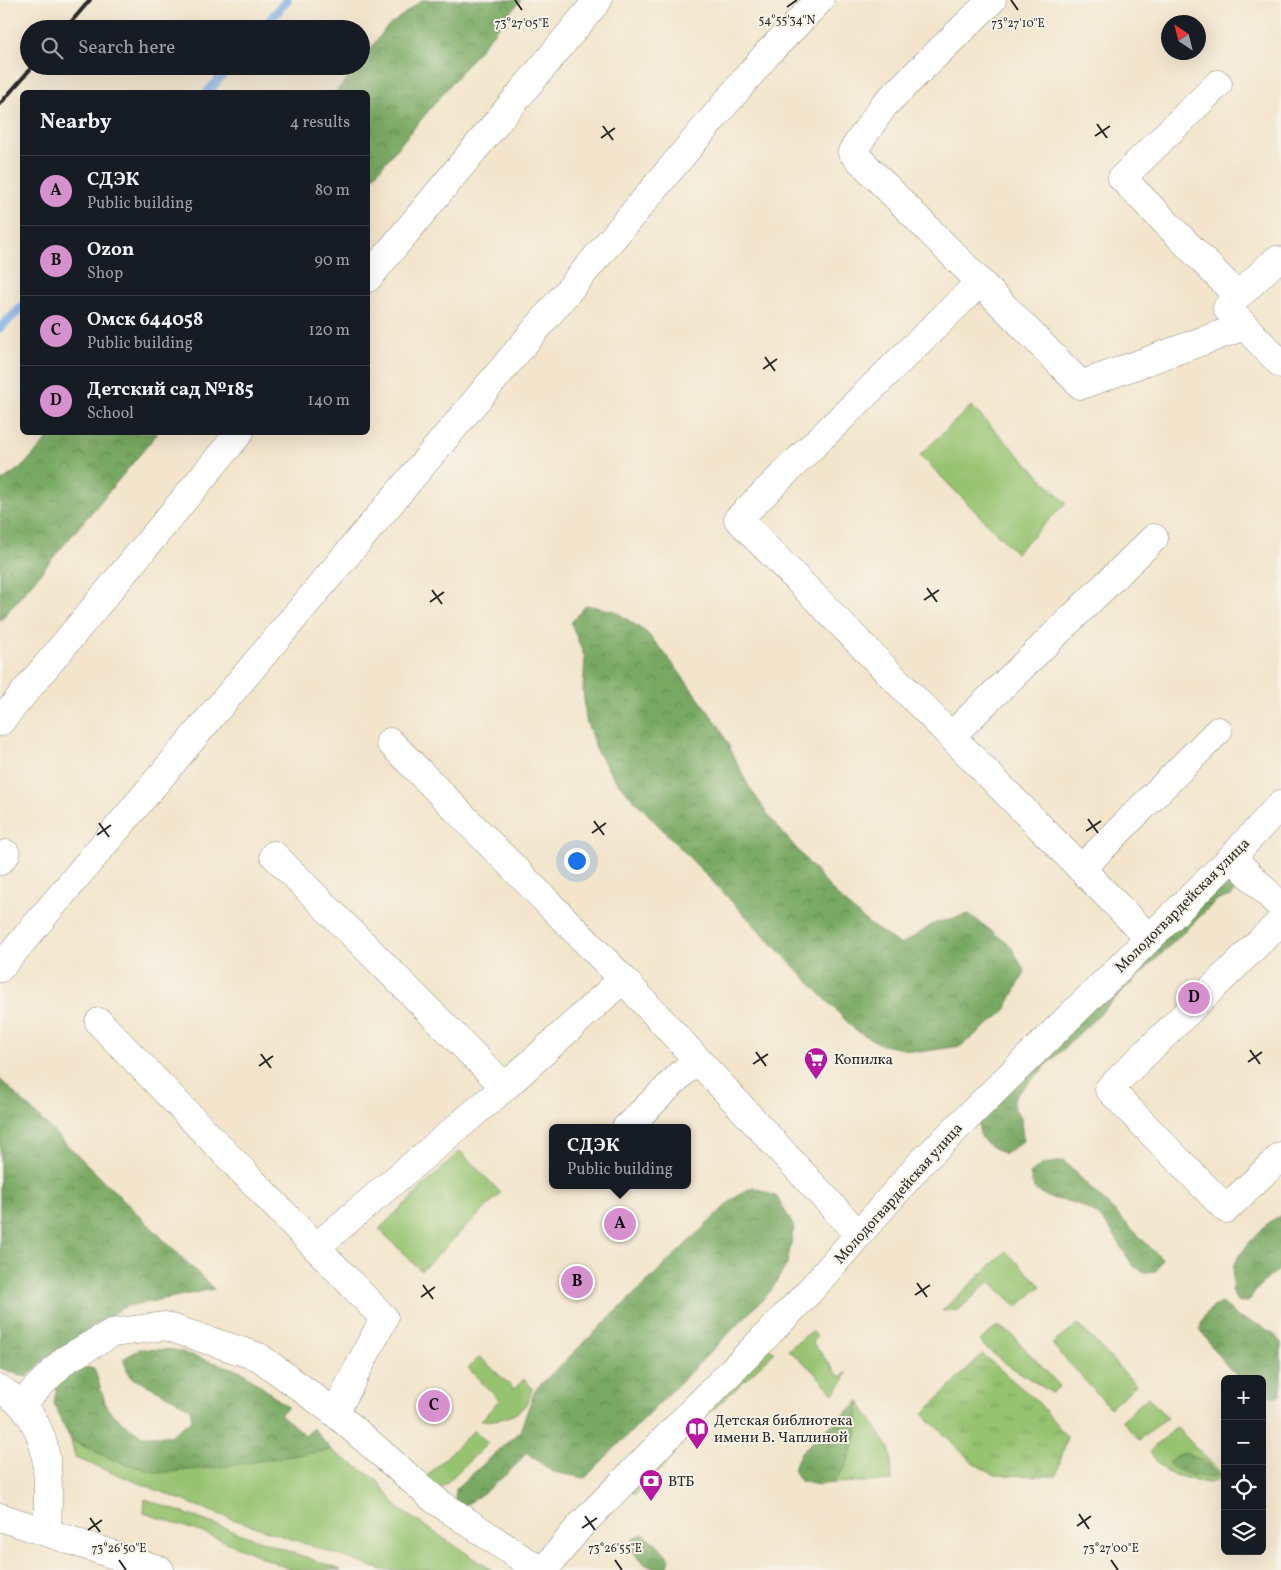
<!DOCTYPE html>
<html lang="en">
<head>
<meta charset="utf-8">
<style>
  :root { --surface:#171b24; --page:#20242c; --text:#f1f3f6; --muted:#9ea1a6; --line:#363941; --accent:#d690ce }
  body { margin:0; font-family:Vollkorn,serif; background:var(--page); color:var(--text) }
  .controls { position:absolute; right:15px; bottom:15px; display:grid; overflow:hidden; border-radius:8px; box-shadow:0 5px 20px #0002 }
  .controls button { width:45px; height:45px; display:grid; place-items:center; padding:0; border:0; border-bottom:1px solid var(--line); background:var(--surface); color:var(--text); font:25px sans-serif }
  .compass { position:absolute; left:1161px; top:15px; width:45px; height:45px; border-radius:50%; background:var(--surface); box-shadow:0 5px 20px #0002; rotate:325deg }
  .you { position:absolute; left:576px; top:860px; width:18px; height:18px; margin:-12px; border:4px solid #fff; border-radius:50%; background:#1a73e8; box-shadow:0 0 0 8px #1a73e833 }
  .badge { display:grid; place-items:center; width:32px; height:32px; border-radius:50%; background:var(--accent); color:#111; font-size:16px; font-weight:700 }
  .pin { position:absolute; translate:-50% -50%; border:2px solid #fff; box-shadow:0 1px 5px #0006 }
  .popup { position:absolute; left:549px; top:1124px; width:142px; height:65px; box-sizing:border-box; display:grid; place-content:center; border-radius:8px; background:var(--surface); filter:drop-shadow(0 1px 4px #0005); font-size:16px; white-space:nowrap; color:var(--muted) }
  .popup b { font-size:19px; color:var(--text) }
  .popup::after { content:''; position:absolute; left:50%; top:100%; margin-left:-10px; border:10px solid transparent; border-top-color:var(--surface) }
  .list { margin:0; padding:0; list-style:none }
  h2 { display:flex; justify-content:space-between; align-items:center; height:65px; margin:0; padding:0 20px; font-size:21px }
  h2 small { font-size:16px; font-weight:400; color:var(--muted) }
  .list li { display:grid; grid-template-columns:32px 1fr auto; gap:15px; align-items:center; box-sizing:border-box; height:70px; padding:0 20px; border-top:1px solid var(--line) }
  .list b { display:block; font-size:19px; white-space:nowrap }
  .list p { margin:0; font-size:16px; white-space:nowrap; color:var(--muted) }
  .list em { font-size:16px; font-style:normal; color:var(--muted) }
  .icon { flex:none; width:28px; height:28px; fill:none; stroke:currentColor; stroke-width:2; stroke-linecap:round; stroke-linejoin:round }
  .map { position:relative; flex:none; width:1281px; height:1570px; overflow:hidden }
  .search { position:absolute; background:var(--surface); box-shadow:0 5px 20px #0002; left:20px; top:20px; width:350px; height:55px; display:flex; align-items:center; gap:12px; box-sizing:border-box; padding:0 18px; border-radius:28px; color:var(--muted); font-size:19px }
  .panel { position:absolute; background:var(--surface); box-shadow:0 5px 20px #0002; left:20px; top:90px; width:350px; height:345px; border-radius:8px }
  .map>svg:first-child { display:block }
  .green { fill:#96c370; stroke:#60774e }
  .forest { fill:url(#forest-crowns); stroke:#526a46 }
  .park { fill:url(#park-tufts); stroke:#60774e }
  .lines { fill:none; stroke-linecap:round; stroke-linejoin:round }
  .stream { stroke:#7daee8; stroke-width:9 }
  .minor-casing { stroke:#8f887c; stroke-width:29 }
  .major-casing { stroke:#8f887c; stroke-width:29 }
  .minor { stroke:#fff; stroke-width:28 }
  .major { stroke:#fff; stroke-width:28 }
  .rail { stroke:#2b2b2b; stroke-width:4 }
  .ticks { fill:none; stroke:#2b2b2b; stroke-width:2 }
  .labels { text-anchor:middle; stroke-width:4; stroke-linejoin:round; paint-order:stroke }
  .street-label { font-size:15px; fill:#2b2b2b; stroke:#f7f3e8 }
  .poi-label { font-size:15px; fill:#2b2b2b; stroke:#f7f3e8; text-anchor:start }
  .ticks-label { font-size:12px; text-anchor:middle; fill:#2b2b2b; stroke:#f7f3e8; stroke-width:4; stroke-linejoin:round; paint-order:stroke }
</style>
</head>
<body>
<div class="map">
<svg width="1281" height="1570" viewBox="0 0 1281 1570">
  <defs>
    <pattern id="forest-crowns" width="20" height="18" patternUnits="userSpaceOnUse" patternTransform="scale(1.25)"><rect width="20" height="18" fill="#78a962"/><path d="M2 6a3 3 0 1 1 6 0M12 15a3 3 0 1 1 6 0" fill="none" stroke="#638a51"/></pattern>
    <pattern id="park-tufts" width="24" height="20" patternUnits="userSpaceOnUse" patternTransform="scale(1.25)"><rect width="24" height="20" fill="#96c370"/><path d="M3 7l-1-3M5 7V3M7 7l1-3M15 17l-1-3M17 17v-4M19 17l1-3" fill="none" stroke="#7b9f5c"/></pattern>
  </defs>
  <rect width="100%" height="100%" fill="#f7f3e8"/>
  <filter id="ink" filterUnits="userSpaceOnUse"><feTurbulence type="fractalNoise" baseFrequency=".02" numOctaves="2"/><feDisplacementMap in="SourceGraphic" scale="10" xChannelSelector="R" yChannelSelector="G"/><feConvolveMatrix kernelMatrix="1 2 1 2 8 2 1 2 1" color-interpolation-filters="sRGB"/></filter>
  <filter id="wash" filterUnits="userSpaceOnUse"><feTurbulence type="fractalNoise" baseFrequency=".0096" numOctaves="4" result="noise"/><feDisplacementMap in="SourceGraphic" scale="20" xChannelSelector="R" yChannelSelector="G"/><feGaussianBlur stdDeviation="1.12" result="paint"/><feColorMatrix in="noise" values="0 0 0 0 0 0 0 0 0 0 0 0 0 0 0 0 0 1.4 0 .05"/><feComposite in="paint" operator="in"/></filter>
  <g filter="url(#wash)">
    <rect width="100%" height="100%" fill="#f3e5cc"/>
    <!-- green -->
    <path class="green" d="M971 406 1066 503 1016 553 920 455Z
      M460 1151 501 1193 421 1271 379 1229Z
      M1006 1251 1041 1286 1017 1307 990 1281 959 1310 942 1311Z
      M1078 1324 1136 1385 1110 1408 1052 1344Z
      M998 1326 1010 1333 1060 1386 1052 1393 1008 1365 981 1344 980 1341Z
      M812 1331 817 1336 812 1342 840 1377 847 1372 843 1382 834 1394 811 1369 788 1350Z
      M770 1348 775 1352 686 1435Z
      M480 1357 514 1389 524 1379 532 1388C531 1393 529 1399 527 1403 515 1419 498 1420 481 1421L499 1400 468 1368Z
      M1148 1397 1167 1418 1139 1440 1122 1420Z
      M859 1401 889 1448 891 1456 892 1481 831 1483 846 1466 857 1434Z
      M1176 1427 1224 1476 1210 1483 1196 1481 1166 1472 1149 1452Z
      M474 1430 488 1443 440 1489 425 1478Z
      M71 1440 116 1461 158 1473 331 1450 377 1480 399 1509 492 1570H382L218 1514 75 1458Z
      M668 1449 675 1455 635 1495 628 1489Z
      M145 1499 341 1570H292L212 1536 144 1513Z"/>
    <!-- forest -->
    <path class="forest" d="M422 0H521L368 183V92H336L358 66H361V62L386 28Z
      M53 433H158L0 621V482L24 465Z
      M586 605 615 611 647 633 667 656 719 726 748 785 771 819 837 896 869 924 901 945 933 924 969 914 1011 946 1025 972 1004 1012 961 1046 919 1052 882 1045 855 1030 616 781 597 752 586 720 583 689 585 658 571 623Z
      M1232 872 1238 882 1232 896 1217 900 1015 1096 1013 1106 1021 1118 1023 1141 1005 1154C983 1142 977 1141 979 1114Z
      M0 1079 214 1289 124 1307 50 1355 27 1377 0 1368Z
      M1064 1161 1162 1259 1156 1271 1145 1272 1133 1266 1113 1233 1099 1216 1076 1203 1050 1198 1034 1189 1030 1174 1043 1164Z
      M753 1187 777 1197 794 1227 787 1264 770 1292 585 1478 553 1472 526 1452C518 1467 484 1493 469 1503L464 1505 455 1499 456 1489 520 1431 535 1390 736 1196Z
      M1281 1215V1269C1266 1278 1257 1288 1248 1302H1237L1232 1291 1234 1264 1248 1244 1269 1222Z
      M1221 1303 1231 1310 1239 1318 1255 1323 1273 1333 1281 1343V1395L1273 1397 1262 1392V1379H1240C1224 1364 1212 1348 1200 1329 1203 1314 1207 1310 1221 1303Z
      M140 1349 175 1350 241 1371 288 1407 280 1414 305 1435 313 1428 331 1450 220 1467 158 1473 116 1461 71 1440 62 1423 54 1403 58 1381 74 1367 94 1368 107 1408 122 1422 143 1436H170L192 1420 190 1408 161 1392 130 1377 123 1359Z
      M859 1401 857 1434 846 1466 833 1483 818 1485 800 1481 793 1470 801 1452Z
      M1185 1453C1196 1457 1212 1464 1217 1475 1202 1480 1180 1474 1168 1463L1175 1456Z
      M643 1534 657 1544 670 1559 667 1570C650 1570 641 1563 632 1550L633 1539Z"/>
    <!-- park -->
    <path class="park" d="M982 1354 1038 1402 1067 1437 1056 1476 994 1475 973 1463 923 1414Z"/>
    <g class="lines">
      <!-- stream -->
      <path class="stream" d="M262 29 287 0
        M208 92 230 66
        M0 328 22 307"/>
    </g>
  </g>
  <g filter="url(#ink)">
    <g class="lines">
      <!-- minor casing -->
      <g class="minor-casing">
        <path id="minor" d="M992 0 884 105 852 152 980 282 738 519 1149 938
          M1218 84 1122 178 1238 296 1227 308 1281 364
          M368 278 598 0
          M980 282 1081 385 1244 326
          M1238 296 1276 260
          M0 722 240 432
          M951 736 1154 538
          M390 742 623 979 858 1234
          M274 855 505 1087
          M1232 857 1281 907
          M0 861 6 854
          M1081 869 1218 731
          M1281 921 1109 1089 1226 1209 1281 1156
          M0 968 767 54 820 0
          M99 1022 384 1318 335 1413
          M626 1128 697 1059
          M316 1247 505 1087 623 979
          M0 1389C7 1394 16 1399 22 1405 54 1440 48 1487 47 1531
          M21 1404 65 1360 112 1333 165 1326 259 1357 335 1413 435 1500 539 1570
          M544 1570 580 1526 808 1293 920 1164 1232 857 1281 804"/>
      </g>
      <!-- major casing -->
      <g class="major-casing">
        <path id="major" d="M0 1517 160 1570"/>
      </g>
      <!-- minor -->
      <use href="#minor" class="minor"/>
      <!-- major -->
      <use href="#major" class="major"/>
      <!-- rail -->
      <path class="rail" d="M65 29 90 0
        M0 104 33 66"/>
    </g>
  </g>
  <!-- ticks -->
  <path class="ticks" d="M515 0 522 10M1011 0 1018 10M787 7 797 0M1097 124 1107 138M603 126 613 140M1095 136 1110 126M601 138 615 128M765 357 775 371M763 369 777 359M927 588 937 602M432 590 442 604M924 600 939 590M430 602 444 592M1088 819 1098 833M594 821 604 835M99 823 109 837M1086 831 1101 821M592 833 606 823M97 835 111 825M1250 1050 1260 1064M756 1052 766 1066M261 1054 271 1068M1248 1062 1262 1052M753 1064 768 1054M259 1066 273 1056M917 1283 927 1297M423 1285 433 1299M915 1295 930 1285M421 1297 435 1287M1079 1514 1089 1529M585 1516 595 1530M90 1518 100 1532M1077 1526 1091 1516M582 1528 597 1518M88 1530 102 1520M119 1560 126 1570M615 1560 622 1570M1111 1560 1118 1570"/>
  <!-- icons -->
  <defs>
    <g id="supermarket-pin" transform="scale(1.25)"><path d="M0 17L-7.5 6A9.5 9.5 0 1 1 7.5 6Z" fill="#b5179e" stroke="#f7f3e8"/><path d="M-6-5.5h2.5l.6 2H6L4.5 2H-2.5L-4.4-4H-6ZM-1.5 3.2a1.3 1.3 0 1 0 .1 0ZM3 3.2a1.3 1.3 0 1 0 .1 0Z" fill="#fff"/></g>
    <g id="library-pin" transform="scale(1.25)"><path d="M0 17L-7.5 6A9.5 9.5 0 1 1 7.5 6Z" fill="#b5179e" stroke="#f7f3e8"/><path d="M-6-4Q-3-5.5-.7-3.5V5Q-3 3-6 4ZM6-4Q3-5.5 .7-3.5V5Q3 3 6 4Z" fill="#fff"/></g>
    <g id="bank-pin" transform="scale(1.25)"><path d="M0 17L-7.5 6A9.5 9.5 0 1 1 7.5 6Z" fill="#b5179e" stroke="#f7f3e8"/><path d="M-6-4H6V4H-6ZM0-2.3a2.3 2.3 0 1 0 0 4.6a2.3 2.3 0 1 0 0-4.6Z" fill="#fff"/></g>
  </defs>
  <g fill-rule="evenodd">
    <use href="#supermarket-pin" x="816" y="1059"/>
    <use href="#library-pin" x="697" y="1429"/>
    <use href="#bank-pin" x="651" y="1481"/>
  </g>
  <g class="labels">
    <!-- street labels -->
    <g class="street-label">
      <text transform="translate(1182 905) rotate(-45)" y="5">Молодогвардейская улица</text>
      <text transform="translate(898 1193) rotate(-48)" y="5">Молодогвардейская улица</text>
    </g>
    <!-- poi labels -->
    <g class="poi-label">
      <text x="834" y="1064">Копилка</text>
      <text x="714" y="1425">Детская библиотека<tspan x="714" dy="17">имени В. Чаплиной</tspan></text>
      <text x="668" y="1486">ВТБ</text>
    </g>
  </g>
  <g class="ticks-label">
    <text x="787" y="24">54°55'34"N</text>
    <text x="522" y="27">73°27'05"E</text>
    <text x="1018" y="27">73°27'10"E</text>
    <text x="119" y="1552">73°26'50"E</text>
    <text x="615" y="1552">73°26'55"E</text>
    <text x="1111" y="1552">73°27'00"E</text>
  </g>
</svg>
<div class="controls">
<button>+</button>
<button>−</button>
<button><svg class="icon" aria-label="locate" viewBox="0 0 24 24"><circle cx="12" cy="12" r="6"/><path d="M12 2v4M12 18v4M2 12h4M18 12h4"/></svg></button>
<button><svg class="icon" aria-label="layers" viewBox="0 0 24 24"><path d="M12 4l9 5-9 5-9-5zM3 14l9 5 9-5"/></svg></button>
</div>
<svg class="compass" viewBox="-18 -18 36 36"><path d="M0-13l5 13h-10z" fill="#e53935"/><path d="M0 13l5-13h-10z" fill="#9ea1a6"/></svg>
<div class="you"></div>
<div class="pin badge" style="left:620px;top:1224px">A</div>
<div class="popup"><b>СДЭК</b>Public building</div>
<div class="pin badge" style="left:577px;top:1282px">B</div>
<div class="pin badge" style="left:434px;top:1406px">C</div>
<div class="pin badge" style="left:1194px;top:998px">D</div>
<div class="search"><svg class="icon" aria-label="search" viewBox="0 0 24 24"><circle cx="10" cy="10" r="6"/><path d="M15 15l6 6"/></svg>Search here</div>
<section class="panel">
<h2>Nearby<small>4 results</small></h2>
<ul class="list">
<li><span class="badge">A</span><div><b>СДЭК</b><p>Public building</p></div><em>80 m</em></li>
<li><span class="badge">B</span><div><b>Ozon</b><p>Shop</p></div><em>90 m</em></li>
<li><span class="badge">C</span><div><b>Омск 644058</b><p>Public building</p></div><em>120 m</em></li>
<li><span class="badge">D</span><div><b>Детский сад №185</b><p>School</p></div><em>140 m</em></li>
</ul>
</section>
</div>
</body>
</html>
